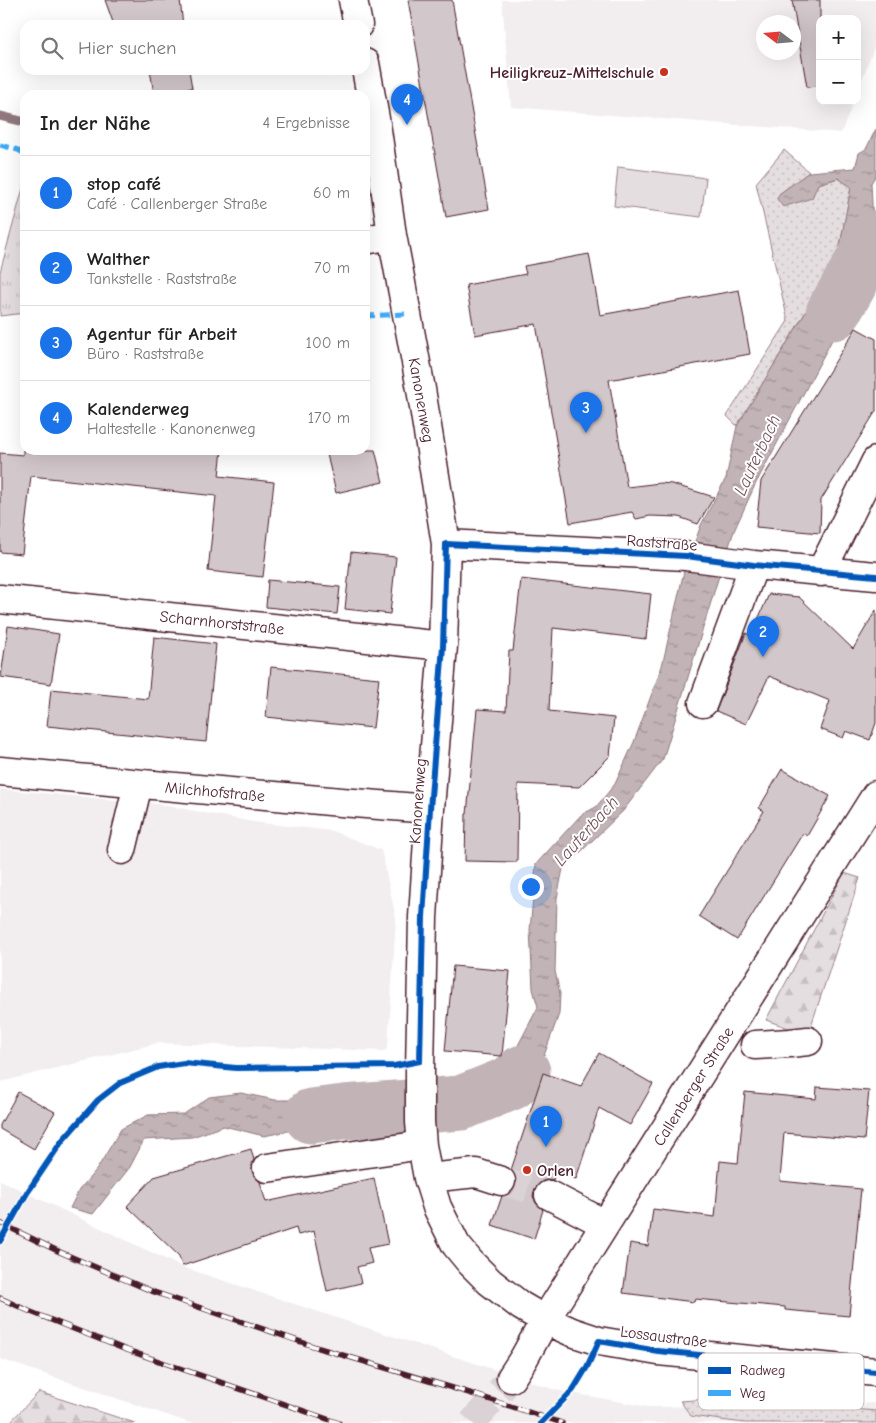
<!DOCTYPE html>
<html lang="de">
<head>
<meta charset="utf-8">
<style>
  :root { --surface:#fff; --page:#f6f6f6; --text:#222; --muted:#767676; --line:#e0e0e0; --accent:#1a73e8 }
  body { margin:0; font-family:"Comic Neue",sans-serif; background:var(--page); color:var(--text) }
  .controls { position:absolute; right:15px; top:15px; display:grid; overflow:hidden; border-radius:10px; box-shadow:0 5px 20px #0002 }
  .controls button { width:45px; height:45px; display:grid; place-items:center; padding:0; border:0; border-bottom:1px solid var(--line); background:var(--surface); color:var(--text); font:25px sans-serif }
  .compass { position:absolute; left:756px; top:15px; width:45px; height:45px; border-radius:50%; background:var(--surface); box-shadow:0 5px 20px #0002; rotate:286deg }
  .you { position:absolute; left:530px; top:886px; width:18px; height:18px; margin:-12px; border:4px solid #fff; border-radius:50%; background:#1a73e8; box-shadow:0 0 0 8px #1a73e833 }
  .badge { display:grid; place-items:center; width:32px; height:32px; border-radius:50%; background:var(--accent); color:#fff; font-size:16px; font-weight:700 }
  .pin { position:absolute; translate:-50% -41px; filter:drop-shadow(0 1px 2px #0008) }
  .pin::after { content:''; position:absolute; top:26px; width:18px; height:15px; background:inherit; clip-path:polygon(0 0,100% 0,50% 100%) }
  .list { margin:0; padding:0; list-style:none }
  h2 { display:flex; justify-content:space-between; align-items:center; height:65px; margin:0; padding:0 20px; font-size:21px }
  h2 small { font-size:16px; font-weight:400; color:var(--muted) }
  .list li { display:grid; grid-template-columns:32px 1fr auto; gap:15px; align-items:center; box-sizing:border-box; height:75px; padding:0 20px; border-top:1px solid var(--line) }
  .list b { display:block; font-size:19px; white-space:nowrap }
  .list p { margin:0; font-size:16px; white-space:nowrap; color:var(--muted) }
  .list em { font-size:16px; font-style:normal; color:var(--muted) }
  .icon { flex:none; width:28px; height:28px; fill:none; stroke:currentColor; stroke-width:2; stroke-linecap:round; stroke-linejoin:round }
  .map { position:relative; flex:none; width:876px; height:1423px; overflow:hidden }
  .search { position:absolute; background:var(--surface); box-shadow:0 5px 20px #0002; left:20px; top:20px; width:350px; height:55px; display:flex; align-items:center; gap:12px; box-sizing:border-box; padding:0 18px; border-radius:15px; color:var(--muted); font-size:19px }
  .panel { position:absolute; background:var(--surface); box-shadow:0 5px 20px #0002; left:20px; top:90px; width:350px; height:365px; border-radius:15px }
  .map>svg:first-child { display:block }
  .built { fill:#f2eeef; fill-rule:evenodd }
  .grass { fill:url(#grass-dots); stroke:#987e86 }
  .forest { fill:url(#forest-firs); stroke:#987e86 }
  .park { fill:url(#park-tufts); stroke:#987e86 }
  .garden { fill:#e5dee0; stroke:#987e86 }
  .water { fill:url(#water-ripples); stroke:#91787e }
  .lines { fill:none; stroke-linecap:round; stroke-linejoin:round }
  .stream { stroke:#91787e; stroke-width:9 }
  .river { stroke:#c1b3b6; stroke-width:55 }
  .building { fill:#d2c7cb; stroke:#4a1f2b }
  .minor-tunnel { stroke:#dbd2d5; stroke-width:28; stroke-dasharray:28 14; stroke-linecap:butt }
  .minor-casing { stroke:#4a1f2b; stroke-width:31 }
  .minor { stroke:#fff; stroke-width:28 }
  .rail-casing { stroke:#4a1f2b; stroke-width:5.5 }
  .rail { stroke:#fff; stroke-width:4; stroke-dasharray:11; stroke-linecap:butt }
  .quiet { stroke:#3fa9f5; stroke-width:5; stroke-dasharray:10 5; stroke-linecap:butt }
  .cycleway-casing { stroke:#fff; stroke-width:9 }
  .cycleway { stroke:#0057b8; stroke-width:6 }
  .poi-dot { fill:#c8321e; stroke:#fff; stroke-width:2 }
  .labels { text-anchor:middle; stroke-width:4; stroke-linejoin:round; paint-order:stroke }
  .poi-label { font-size:16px; font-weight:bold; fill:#4a1f2b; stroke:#fff; text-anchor:end }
  .street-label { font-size:16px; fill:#4a1f2b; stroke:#fff }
  .water-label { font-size:18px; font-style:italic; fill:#74535c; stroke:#fff }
  .key { fill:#fff; stroke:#c9bcbf; stroke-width:1 }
  .key-label { font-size:14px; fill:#4a1f2b }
</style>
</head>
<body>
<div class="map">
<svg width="876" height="1423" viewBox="0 0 876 1423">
  <defs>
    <pattern id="grass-dots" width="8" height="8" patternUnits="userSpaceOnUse" patternTransform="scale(1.25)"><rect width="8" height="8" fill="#e5dee0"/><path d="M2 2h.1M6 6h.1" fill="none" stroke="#c6bec0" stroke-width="1.8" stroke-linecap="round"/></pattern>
    <pattern id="forest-firs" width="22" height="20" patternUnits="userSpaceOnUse" patternTransform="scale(1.25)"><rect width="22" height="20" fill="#e5dee0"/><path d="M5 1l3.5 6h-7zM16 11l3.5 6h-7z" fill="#c6bec0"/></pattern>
    <pattern id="park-tufts" width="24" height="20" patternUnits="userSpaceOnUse" patternTransform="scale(1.25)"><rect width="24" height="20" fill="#e5dee0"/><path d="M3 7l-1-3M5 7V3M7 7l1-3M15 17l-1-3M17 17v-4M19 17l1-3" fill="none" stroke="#c6bec0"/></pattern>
    <pattern id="water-ripples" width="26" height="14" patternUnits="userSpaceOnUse" patternTransform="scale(1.25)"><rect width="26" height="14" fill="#c1b3b6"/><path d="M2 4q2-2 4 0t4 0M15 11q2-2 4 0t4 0" fill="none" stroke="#9f9194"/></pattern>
  </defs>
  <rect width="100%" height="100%" fill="#fff"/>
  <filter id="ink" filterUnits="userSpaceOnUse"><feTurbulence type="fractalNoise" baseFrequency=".02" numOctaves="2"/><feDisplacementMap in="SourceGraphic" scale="10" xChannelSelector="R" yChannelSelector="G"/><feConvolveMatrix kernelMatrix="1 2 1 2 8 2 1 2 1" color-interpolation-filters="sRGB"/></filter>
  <g filter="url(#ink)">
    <!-- built -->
    <path class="built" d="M502 0H876V43L857 92V19H820V101H854L841 133 511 107ZM764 22H794V52H764Z
      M0 789 158 804 253 822 332 831 381 850 396 918 388 1046 385 1051 158 1043 0 1082Z
      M0 1180 182 1267 556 1390 648 1407 876 1403V1423H190L0 1359Z"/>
    <!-- grass -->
    <path class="grass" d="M784 150 809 172 779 194 818 184 839 178 851 187 839 251 810 305 737 426 727 416 788 321 756 183Z
      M723 1398 876 1411V1423H744L691 1416 680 1401Z"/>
    <!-- forest -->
    <path class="forest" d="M844 873 860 878 808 1035 766 1020Z
      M39 1392 135 1423H9Z"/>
    <!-- park -->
    <path class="park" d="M25 181V313L0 316V272Z"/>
    <!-- garden -->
    <path class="garden" d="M618 167 706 178 701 217 614 206Z"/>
    <!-- water -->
    <path class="water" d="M876 129V175L871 183 873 224 869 270 755 485 734 531 718 579 663 759 623 811 563 869 557 898 555 971 560 994 559 1014 537 1075 512 1095 455 1107 453 1079 497 1069 514 1053 538 1007 533 989 530 930 536 864 581 815 596 807 615 784 634 742 662 666 684 571 701 525 726 478 737 426 810 305 839 251 851 187 838 178 818 184 812 198 783 207 777 199 779 194 809 172 855 168 859 153 866 149Z
      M386 1092V1124L332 1122 264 1136 224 1126 192 1137 144 1140 130 1167 93 1214 70 1208 79 1190 97 1169 121 1129 148 1115 184 1114 209 1097 241 1093 275 1100H302Z"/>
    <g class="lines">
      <!-- stream -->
      <path class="stream" d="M0 116 25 122"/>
      <!-- river -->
      <path class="river" d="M833 313 876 238
        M311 1116 344 1112 461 1103 511 1083 523 1072"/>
    </g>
    <!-- building -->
    <path class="building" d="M105 0H180L183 25H114Z
      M408 0H452L489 209 446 217Z
      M792 0H820V86L807 87Z
      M150 70H189L192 88 154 94Z
      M589 254 600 315 739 290 750 354 609 380 627 487 660 483 672 484 714 497 698 524 679 517 650 516 636 519 632 512 570 523 536 324 475 335 466 285 526 274 524 266Z
      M856 328 876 339V411L821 500 820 533 756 527 761 481Z
      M23 450H222L219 476 274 482 263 577 208 571 216 496 31 476 22 554 0 552V453L23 455Z
      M326 450H375L383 482 336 493Z
      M351 552 396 557 390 614 345 609Z
      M521 579 651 594 646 639 553 628 549 711 614 718 610 756 579 787 518 784 517 862 465 861 466 814H467L477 709 506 711 509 651H513Z
      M268 580 340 587 337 614 266 607Z
      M769 594 799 597 853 649 876 610V723L870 740 846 731 843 738 820 729 830 701 769 676 746 724 716 711 746 633 751 636Z
      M8 626 59 634 51 684 1 677Z
      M154 637 216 644 206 742 47 726 51 689 148 699Z
      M271 667 379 678 373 728 266 717Z
      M782 769 830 796 807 836 803 833 737 940 699 916 764 811 759 808Z
      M453 966 510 971 502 1056 445 1051Z
      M599 1053 653 1084 630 1125 599 1108 576 1179 556 1172 553 1180 548 1179 541 1182 535 1188 533 1196 536 1203 543 1210 534 1239 492 1225 502 1196 511 1193 516 1186V1177L511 1170 543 1073 581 1086Z
      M817 1087 869 1091 864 1140 784 1133 780 1181 861 1189 849 1316 785 1310V1307L695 1299 694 1302 623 1293 630 1243 648 1246 653 1209 715 1217 720 1161 738 1163 745 1092 816 1099Z
      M18 1092 55 1112 34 1149 0 1129V1125Z
      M251 1149 254 1160 252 1163V1171L255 1177 260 1182 266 1202 374 1178 388 1244 368 1248 372 1263 357 1267 361 1283 327 1291 314 1231 298 1235 296 1228 182 1266 179 1256 127 1206 154 1177Z"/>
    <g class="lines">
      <!-- minor-tunnel -->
      <path class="minor-tunnel" d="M501 1181 549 1195
        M472 1423 511 1378"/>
      <!-- minor casing -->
      <g class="minor-casing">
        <path id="minor" d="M353 0 358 25
          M365 63 377 130 392 235 421 389 446 544 443 646 430 809 423 917 420 1071V1122L422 1145 428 1178 437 1207 456 1245 470 1262 490 1282 521 1306 545 1320 572 1332 599 1341 658 1351 876 1372
          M365 240 392 235
          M446 544 686 556 754 565 876 576
          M821 572 876 461
          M0 599 443 646
          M703 703 754 565
          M0 771 341 802 430 809
          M122 850 138 784
          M755 1045 790 1043 808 1041
          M267 1168 422 1145
          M428 1178 476 1173 501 1181
          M549 1195 605 1224
          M511 1378 524 1358 545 1320 876 795"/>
      </g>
      <!-- minor -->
      <use href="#minor" class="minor"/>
      <!-- rail casing -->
      <g class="rail-casing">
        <path id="rail" d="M0 1223 60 1252 154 1292 319 1348 476 1395 562 1423
          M0 1298 31 1312 124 1349 339 1423"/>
      </g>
      <!-- rail -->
      <use href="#rail" class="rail"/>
      <!-- quiet -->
      <path class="quiet" d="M0 145 18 150 25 154
        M365 316 406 314"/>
      <!-- cycleway casing -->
      <g class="cycleway-casing">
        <path id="cycleway" d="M0 1241 27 1193 62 1141 98 1100 120 1083 158 1067 184 1063 236 1068 394 1066 420 1061 423 917 430 809 443 646 446 544 686 556 754 565 876 576
          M541 1423 573 1390 587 1367 599 1341 658 1351 876 1372"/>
      </g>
      <!-- cycleway -->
      <use href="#cycleway" class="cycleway"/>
    </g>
  </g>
  <!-- markers -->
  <g class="poi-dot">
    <circle cx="664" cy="72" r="5"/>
    <circle cx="527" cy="1170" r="5"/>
  </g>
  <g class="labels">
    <!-- poi labels -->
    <g class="poi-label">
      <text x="654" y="78">Heiligkreuz-Mittelschule</text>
      <text x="537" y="1176" text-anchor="start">Orlen</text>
    </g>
    <!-- street labels -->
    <g class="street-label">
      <text transform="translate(422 400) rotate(80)" y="6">Kanonenweg</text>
      <text transform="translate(662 542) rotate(4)" y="6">Raststraße</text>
      <text transform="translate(222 622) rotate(6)" y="6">Scharnhorststraße</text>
      <text transform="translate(215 791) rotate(5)" y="6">Milchhofstraße</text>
      <text transform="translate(417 801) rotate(-86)" y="6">Kanonenweg</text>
      <text transform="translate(693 1086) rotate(-58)" y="6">Callenberger Straße</text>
      <text transform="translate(664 1336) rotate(7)" y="6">Lossaustraße</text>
    </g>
    <!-- water labels -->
    <g class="water-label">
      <text transform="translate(757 455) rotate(-65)" y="6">Lauterbach</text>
      <text transform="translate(586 831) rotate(-48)" y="6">Lauterbach</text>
    </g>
  </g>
  <!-- legend -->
  <rect x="698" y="1353" width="166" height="57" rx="8" class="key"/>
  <rect x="708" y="1367" width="23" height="7" fill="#0057b8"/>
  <rect x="708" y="1390" width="23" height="6" fill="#3fa9f5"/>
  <g class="key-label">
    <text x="740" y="1375">Radweg</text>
    <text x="740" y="1398">Weg</text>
  </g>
</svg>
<div class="controls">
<button>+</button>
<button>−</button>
</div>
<svg class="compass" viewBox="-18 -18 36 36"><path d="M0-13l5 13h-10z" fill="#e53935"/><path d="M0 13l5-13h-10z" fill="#767676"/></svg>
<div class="you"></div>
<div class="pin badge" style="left:546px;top:1147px">1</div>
<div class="pin badge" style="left:763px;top:657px">2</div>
<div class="pin badge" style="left:586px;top:433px">3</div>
<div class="pin badge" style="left:407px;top:125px">4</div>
<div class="search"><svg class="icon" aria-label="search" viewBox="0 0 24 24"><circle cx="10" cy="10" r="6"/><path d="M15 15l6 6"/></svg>Hier suchen</div>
<section class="panel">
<h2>In der Nähe<small>4 Ergebnisse</small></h2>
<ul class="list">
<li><span class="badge">1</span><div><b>stop café</b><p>Café · Callenberger Straße</p></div><em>60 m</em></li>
<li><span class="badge">2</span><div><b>Walther</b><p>Tankstelle · Raststraße</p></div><em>70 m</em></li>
<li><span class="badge">3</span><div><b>Agentur für Arbeit</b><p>Büro · Raststraße</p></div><em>100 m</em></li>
<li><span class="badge">4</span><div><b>Kalenderweg</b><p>Haltestelle · Kanonenweg</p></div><em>170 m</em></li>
</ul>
</section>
</div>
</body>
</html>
